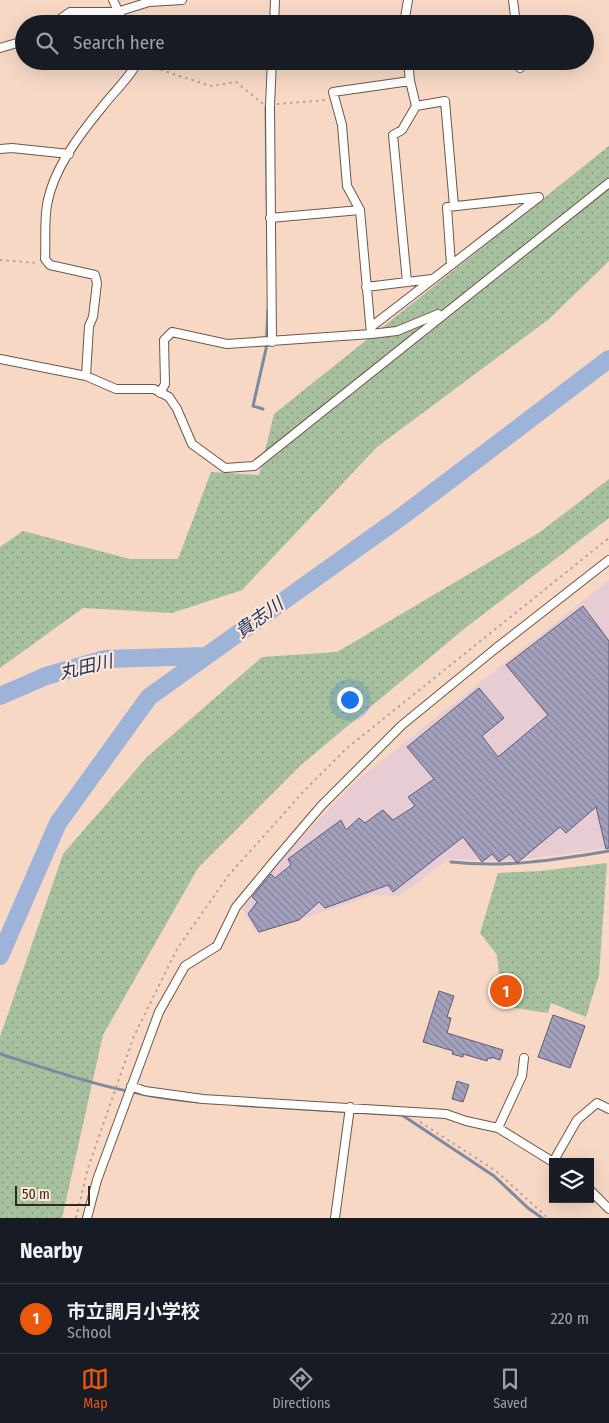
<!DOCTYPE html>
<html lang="en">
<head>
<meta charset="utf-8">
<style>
  :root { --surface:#171b24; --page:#20242c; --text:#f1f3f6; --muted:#9ea1a6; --line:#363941; --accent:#ea580c }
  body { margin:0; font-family:"Fira Sans Condensed","Noto Sans JP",sans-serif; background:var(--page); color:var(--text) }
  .controls { position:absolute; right:15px; bottom:15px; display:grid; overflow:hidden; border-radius:0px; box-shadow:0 5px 20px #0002 }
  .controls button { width:45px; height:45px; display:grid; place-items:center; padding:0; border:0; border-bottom:1px solid var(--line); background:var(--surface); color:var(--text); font:25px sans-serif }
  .scale { position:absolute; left:15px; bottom:12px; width:75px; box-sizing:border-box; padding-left:5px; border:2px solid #332821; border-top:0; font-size:14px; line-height:18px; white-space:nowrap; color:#332821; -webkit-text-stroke:4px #ffe7d7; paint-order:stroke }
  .you { position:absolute; left:349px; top:699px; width:18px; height:18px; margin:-12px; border:4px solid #fff; border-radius:50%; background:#1a73e8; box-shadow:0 0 0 8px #1a73e833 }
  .badge { display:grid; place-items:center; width:32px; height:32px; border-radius:50%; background:var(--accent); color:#fff; font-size:16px; font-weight:700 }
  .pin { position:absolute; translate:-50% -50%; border:2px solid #fff; box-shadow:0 1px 5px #0006 }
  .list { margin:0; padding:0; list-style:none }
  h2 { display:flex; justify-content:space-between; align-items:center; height:65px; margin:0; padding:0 20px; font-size:21px }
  h2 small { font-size:16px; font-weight:400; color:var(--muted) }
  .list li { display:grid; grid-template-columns:32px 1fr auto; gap:15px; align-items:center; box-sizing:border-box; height:70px; padding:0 20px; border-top:1px solid var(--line) }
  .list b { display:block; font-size:19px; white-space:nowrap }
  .list p { margin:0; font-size:16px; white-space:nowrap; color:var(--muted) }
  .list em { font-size:16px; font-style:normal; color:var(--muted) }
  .icon { flex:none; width:28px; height:28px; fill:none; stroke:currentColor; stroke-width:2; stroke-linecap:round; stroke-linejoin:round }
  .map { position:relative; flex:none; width:609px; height:1218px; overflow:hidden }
  .search { position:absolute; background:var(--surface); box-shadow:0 5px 20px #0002; left:15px; right:15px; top:15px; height:55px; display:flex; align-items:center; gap:12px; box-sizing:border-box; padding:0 18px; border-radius:28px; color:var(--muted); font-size:19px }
  .sheet { height:135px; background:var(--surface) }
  nav { display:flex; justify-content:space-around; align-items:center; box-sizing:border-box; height:70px; border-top:1px solid var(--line); background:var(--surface); font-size:14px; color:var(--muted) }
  nav a { display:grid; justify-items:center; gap:2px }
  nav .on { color:var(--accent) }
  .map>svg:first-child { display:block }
  .industrial { fill:#e7cdd3 }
  .green { fill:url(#green-dots) }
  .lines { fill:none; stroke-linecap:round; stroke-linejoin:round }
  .stream { stroke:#7e89a1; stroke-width:3 }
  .river { stroke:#9eb3d8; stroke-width:18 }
  .building { fill:url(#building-back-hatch); stroke:#5f5c77 }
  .minor-casing { stroke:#715747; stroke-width:10 }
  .path { stroke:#baa293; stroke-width:2; stroke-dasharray:2.5 4; stroke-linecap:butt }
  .minor { stroke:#fff; stroke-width:8 }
  .labels { text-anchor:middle; stroke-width:4.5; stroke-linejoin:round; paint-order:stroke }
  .water-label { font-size:18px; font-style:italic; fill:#1c3765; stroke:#ffe7d7 }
</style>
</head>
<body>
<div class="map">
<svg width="609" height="1218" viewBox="0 0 609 1218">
  <defs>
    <pattern id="green-dots" width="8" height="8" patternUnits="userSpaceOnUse" patternTransform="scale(1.25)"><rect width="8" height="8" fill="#a7c09f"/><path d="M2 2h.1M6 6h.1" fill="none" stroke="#899c81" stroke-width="1.8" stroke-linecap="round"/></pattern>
    <pattern id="building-back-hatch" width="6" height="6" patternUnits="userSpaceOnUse" patternTransform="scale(1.25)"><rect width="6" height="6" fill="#a4a1be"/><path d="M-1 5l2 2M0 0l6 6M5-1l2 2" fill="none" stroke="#86839a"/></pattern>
  </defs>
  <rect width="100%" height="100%" fill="#f6d8c5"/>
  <!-- industrial -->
  <path class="industrial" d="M609 580V848L510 861 449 859 400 896 373 895 257 934 242 909 248 898 271 869 356 781Z"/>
  <!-- green -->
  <path class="green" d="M609 146V261L549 319 377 447 242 590 172 613 83 608 0 668V547L23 531 130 559H178L211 472 259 475 274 414Z
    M609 479V518L464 629 302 764 198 868 103 1035 62 1218H0V1037L63 854 147 757 262 657 337 652 540 532Z
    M607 863 599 975 586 1017 551 1003 548 1013 502 1006 497 955 480 933 498 873 541 871Z"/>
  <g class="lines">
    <!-- stream -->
    <path class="stream" d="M266 107 268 268
      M263 409 253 406 266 349 268 310
      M451 862C504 868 556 860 609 851
      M0 1054C66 1075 129 1097 198 1102
      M237 1105 402 1115 494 1176 528 1208 542 1218"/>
    <!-- river -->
    <path class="river" d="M0 696 46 676 105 659 206 656
      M0 956 58 823 149 697 405 514 609 359"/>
  </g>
  <!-- building -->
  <path class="building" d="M583 606 609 641V848L606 849 596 807 566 833 560 827 517 863 510 854 499 862 492 854 482 862 463 837 393 892 388 885 325 908 319 902 299 920 259 932 248 914 257 902 252 897 271 874 275 878 291 865 288 859 341 820 346 830 359 818 365 823 383 810 393 820 415 806 408 797 434 779 407 747 479 688 504 718 482 736 498 757 548 715 506 665Z
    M439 991 454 996 447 1017 451 1018 447 1033 503 1050 500 1060 491 1057V1059L488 1058 487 1061 463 1054V1057L452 1054 453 1051 423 1042Z
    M553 1015 585 1026 570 1068 538 1057Z
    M457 1081 469 1085 463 1102 452 1099Z"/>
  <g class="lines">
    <!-- minor casing -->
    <g class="minor-casing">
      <path id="minor" d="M113 0 124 24
        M513 0 516 24
        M53 24 70 12H117L149 2 182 0
        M274 24 275 0
        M404 24 408 0
        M0 48 24 41
        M520 61V68
        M410 81 416 106 445 101 454 206
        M0 149 12 148 69 154
        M270 218 360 210
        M407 282 432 279
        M366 287 407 282 393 135 402 130 416 106
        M371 327 539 197 447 207 451 265
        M371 334 397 331 438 314
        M272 342 270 105 272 61
        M0 359 86 376 116 389H154L169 397 177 409 192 444 225 468 254 466 609 183
        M86 376 89 326 93 317 97 283 95 275 50 265 45 259C46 241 44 222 47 205 53 169 80 134 103 106 113 93 125 82 134 68L132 61
        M160 393 165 384 164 340 172 332 227 344 371 334 360 210 347 186 342 125 333 92 410 81 408 61
        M131 1086 145 1091 203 1099 446 1114 466 1121 498 1128 553 1162
        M498 1128 522 1076 524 1058
        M553 1162 577 1120 597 1103 609 1109
        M590 1190 609 1209
        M87 1218 97 1180 159 1012 185 966 217 946 236 907 275 860 321 806 402 725 495 649 609 560
        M335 1218 350 1107"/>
    </g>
    <!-- path -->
    <path class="path" d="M141 68 161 70 211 86 236 82 263 104
      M277 104 327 100
      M0 260 37 263
      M420 1122 496 1171 548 1218
      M76 1218 88 1168 134 1036 177 949 228 876 304 791 347 748 609 538"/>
    <!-- minor -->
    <use href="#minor" class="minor"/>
  </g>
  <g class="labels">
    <!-- water labels -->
    <g class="water-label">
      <text transform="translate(259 618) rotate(-36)" y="6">貴志川</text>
      <text transform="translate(86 667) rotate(-13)" y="6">丸田川</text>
    </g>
  </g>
</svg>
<div class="controls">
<button><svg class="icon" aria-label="layers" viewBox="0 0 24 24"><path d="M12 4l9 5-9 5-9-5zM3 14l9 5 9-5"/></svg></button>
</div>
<div class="scale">50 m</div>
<div class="you"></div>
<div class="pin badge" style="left:506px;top:991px">1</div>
<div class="search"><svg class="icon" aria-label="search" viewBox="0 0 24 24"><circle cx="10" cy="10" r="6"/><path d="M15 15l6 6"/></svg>Search here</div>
</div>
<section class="sheet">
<h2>Nearby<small></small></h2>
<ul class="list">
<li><span class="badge">1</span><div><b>市立調月小学校</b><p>School</p></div><em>220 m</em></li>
</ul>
</section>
<nav>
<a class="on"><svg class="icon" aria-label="map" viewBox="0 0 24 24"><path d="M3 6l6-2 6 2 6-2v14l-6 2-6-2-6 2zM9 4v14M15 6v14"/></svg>Map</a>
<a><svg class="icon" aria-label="directions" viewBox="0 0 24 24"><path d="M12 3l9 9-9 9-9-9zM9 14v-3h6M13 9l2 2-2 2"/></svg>Directions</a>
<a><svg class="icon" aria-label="saved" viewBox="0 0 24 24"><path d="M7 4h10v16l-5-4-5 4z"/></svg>Saved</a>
</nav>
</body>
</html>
